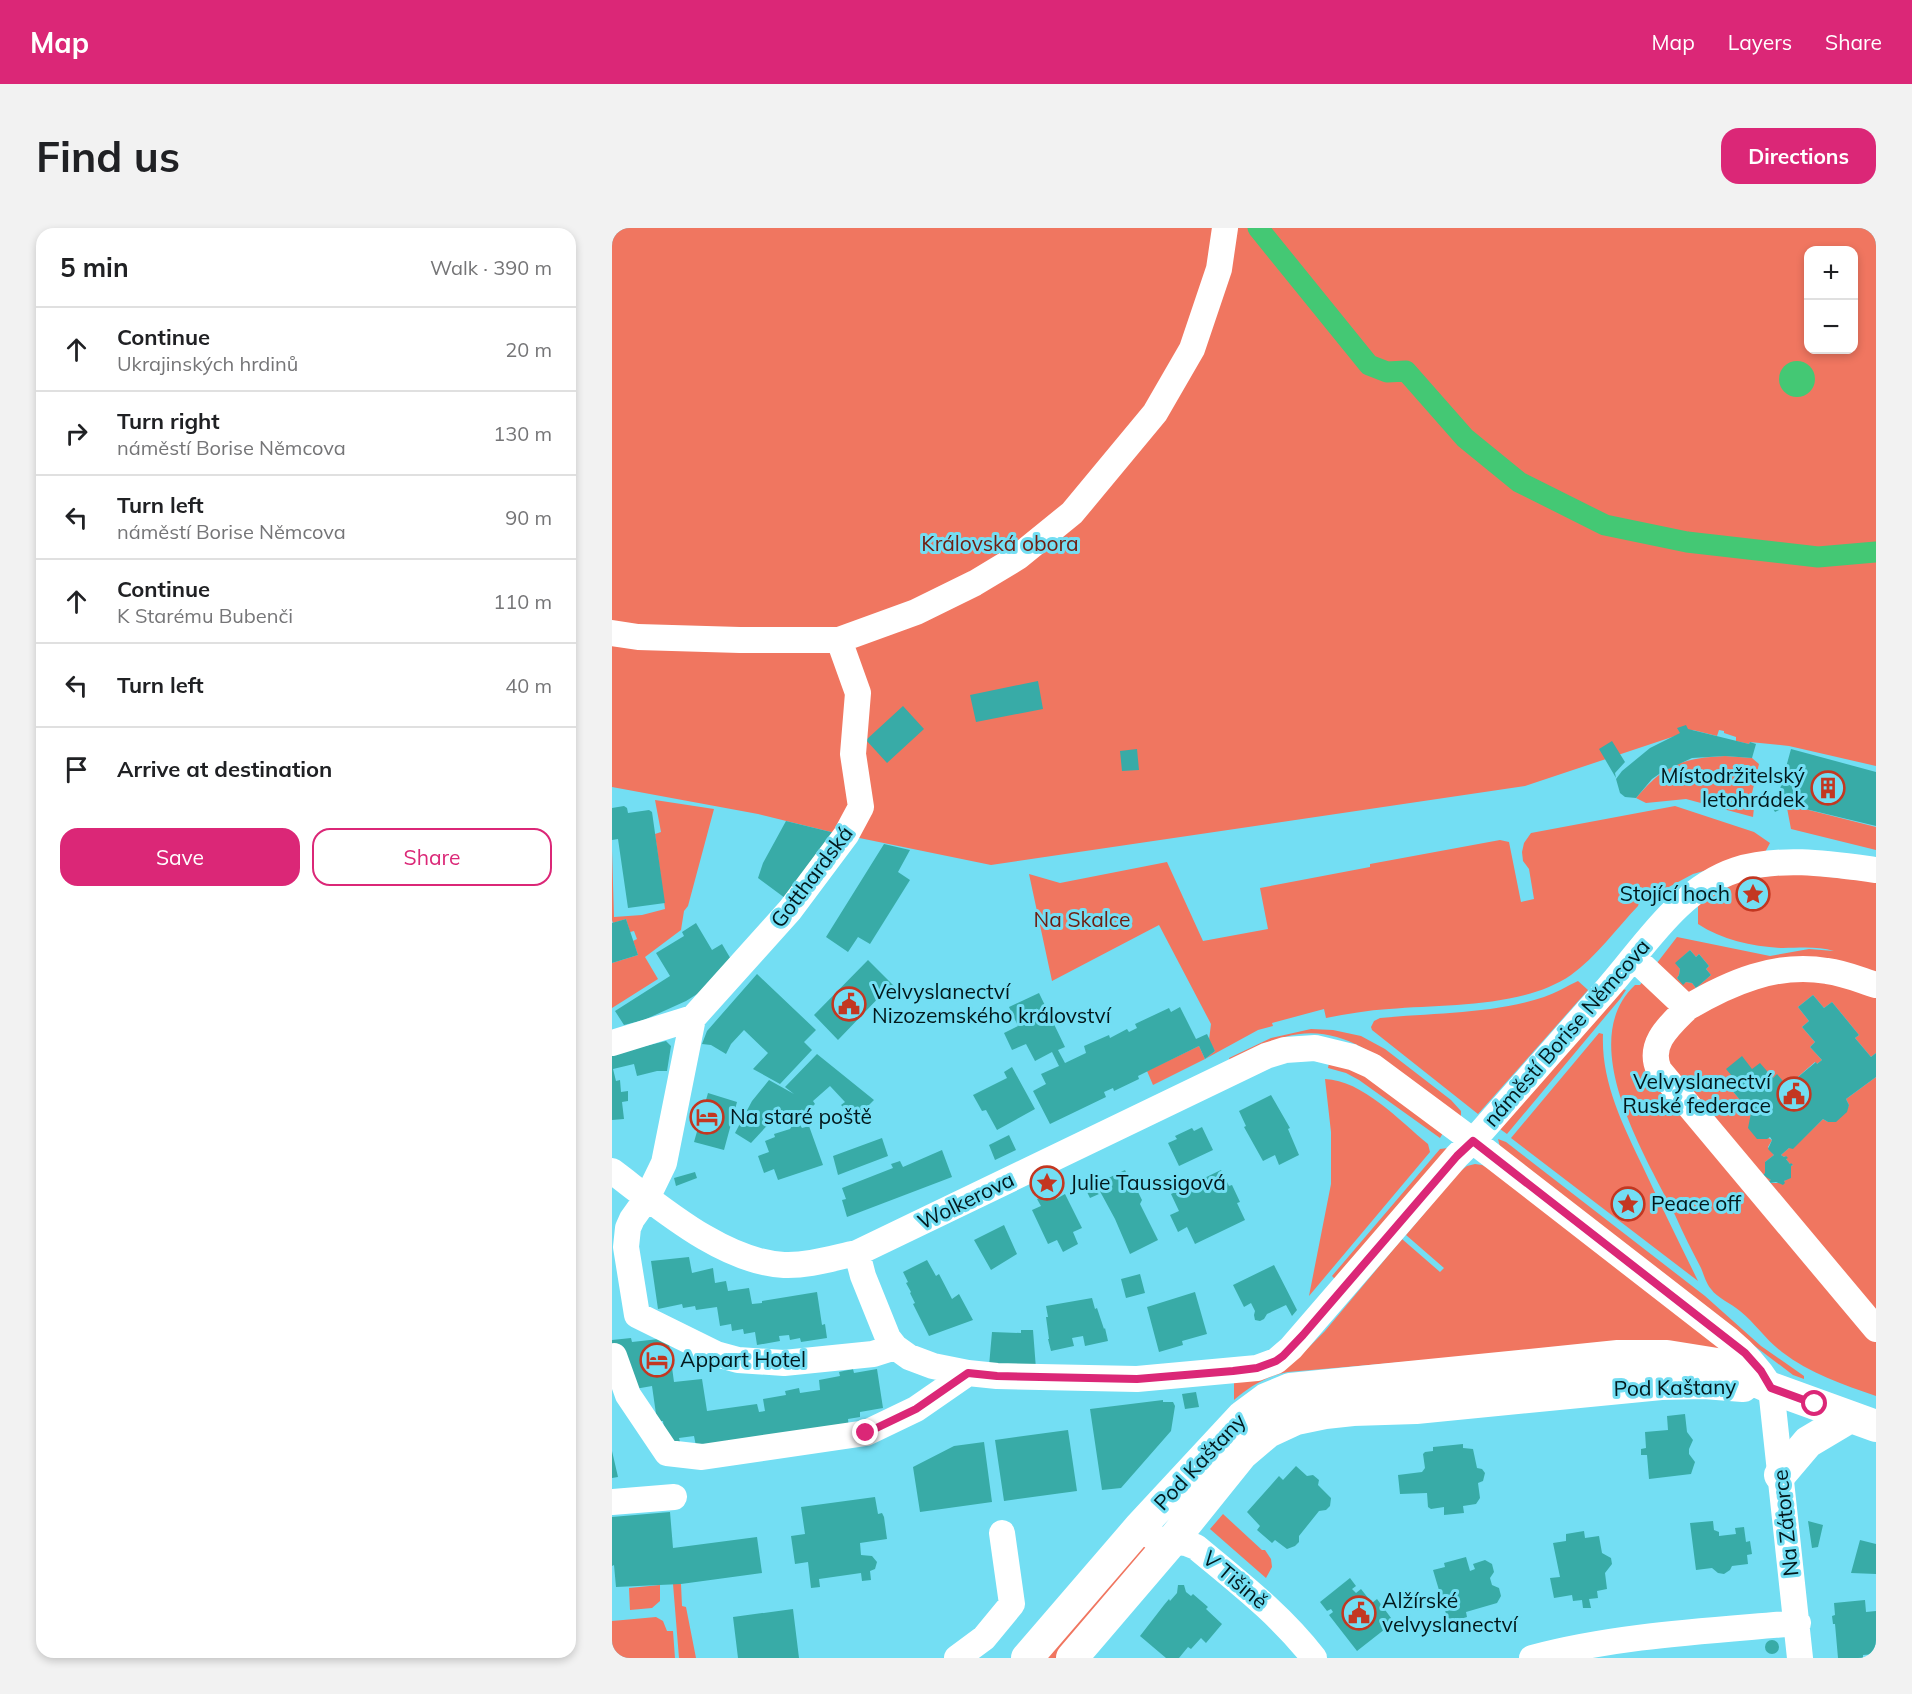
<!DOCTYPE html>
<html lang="en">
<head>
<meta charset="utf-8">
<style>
  :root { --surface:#fff; --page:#f2f2f2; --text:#202124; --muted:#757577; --line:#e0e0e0; --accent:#db2777 }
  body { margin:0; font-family:Mulish,sans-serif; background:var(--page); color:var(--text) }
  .controls { position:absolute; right:18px; top:18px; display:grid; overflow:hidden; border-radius:12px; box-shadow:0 3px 9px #0003 }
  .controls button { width:54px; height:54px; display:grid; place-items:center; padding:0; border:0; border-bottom:2px solid var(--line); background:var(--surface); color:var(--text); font:30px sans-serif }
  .stop { position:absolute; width:18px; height:18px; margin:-14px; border:4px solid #db2777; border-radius:50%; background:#fff }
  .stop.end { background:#db2777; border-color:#fff; box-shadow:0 2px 6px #0008 }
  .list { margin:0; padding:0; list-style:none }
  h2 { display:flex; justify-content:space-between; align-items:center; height:78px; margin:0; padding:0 24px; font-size:26px }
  h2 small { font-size:20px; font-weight:400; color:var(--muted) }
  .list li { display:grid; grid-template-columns:39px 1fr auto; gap:18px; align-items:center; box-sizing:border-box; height:84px; padding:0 24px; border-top:2px solid var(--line) }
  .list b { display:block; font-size:22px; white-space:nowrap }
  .list p { margin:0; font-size:20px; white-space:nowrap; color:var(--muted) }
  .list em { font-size:20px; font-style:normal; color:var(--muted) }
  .actions { display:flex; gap:12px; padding:18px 24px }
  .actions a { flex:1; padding:14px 0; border:2px solid var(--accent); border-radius:18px; text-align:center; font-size:21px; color:var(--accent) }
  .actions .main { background:var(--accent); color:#fff }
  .icon { flex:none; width:33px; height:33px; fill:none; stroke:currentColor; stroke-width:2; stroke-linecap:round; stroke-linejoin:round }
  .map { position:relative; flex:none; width:1264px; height:1430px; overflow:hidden; border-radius:18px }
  header { display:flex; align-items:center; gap:36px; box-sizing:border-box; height:84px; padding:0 30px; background:var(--accent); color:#fff }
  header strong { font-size:28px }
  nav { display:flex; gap:33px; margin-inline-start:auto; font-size:21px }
  .intro { display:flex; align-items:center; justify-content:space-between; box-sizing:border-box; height:144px; padding:0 36px }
  h1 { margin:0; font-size:42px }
  .button { padding:15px 27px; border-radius:18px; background:var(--accent); color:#fff; font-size:21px; font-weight:700 }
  main { display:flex; gap:36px; padding:0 36px }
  aside { flex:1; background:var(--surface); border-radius:18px; box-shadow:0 3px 9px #0003 }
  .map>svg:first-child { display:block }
  .green { fill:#f07660; fill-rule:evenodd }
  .water { fill:#44c874 }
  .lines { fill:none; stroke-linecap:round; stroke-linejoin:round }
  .canal { stroke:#44c874; stroke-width:21 }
  .building { fill:#38aba7 }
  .minor { stroke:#fff; stroke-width:26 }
  .major { stroke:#fff; stroke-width:32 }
  .route { stroke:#db2777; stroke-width:8 }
  .labels { text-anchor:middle; stroke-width:6; stroke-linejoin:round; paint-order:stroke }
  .park-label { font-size:21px; fill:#6f1d10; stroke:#73def3 }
  .poi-label { font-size:21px; fill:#02181c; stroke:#73def3; text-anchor:start }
  .street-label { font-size:21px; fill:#02181c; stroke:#73def3 }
</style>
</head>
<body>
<header>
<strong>Map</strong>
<nav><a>Map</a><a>Layers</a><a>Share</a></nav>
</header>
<div class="intro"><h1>Find us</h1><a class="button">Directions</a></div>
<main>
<aside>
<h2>5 min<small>Walk · 390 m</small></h2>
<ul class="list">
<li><svg class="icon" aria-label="ahead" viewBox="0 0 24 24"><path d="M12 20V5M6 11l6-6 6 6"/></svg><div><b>Continue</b><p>Ukrajinských hrdinů</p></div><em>20 m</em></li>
<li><svg class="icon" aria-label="right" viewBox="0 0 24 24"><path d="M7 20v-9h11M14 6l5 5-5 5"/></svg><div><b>Turn right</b><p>náměstí Borise Němcova</p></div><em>130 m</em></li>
<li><svg class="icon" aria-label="left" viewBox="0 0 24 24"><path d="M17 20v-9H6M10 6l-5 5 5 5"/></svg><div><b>Turn left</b><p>náměstí Borise Němcova</p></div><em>90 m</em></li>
<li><svg class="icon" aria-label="ahead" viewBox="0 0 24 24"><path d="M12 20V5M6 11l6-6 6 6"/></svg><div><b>Continue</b><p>K Starému Bubenči</p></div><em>110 m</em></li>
<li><svg class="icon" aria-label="left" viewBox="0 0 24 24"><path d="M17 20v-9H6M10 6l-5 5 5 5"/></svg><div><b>Turn left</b></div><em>40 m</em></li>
<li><svg class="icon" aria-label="arrive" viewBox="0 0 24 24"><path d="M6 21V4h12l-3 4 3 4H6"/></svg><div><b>Arrive at destination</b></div></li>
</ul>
<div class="actions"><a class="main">Save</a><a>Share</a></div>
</aside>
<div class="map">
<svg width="1264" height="1430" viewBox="0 0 1264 1430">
  <rect width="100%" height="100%" fill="#73def3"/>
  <!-- green -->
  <path class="green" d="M0 0H1264V538L1177 518 1138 514 1137 516 1124 513V509L1112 505V503L1107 502 1105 508 1081 502 913 558 379 637 223 605 146 586 0 559ZM1196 22H1242V122H1196Z
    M1113 528 1140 530 1147 536 1140 565 1143 570 1141 589 1074 571 1034 575 1024 570C1052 537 1070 530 1113 528Z
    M43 572 102 581 76 678 72 683 69 702 33 729 46 751 0 780V735L26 727 21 713 25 711 22 703 18 704 14 691 1 695 0 692V622L2 689 30 687 53 681 43 606 49 604Z
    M1177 577 1264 599V622L1179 601 1175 580Z
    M1063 578 1142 604 1158 615 1150 630 1123 634 1081 646 1027 675 1026 678C1005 700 983 730 959 747 911 780 834 776 777 781 756 782 735 786 714 790L712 781 660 795 661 798 646 802 593 831 541 857 535 843 587 818 593 831 603 823 597 812 599 796 547 697 440 753 417 646 448 655 555 634 591 713 656 701 648 660 758 639V636L888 612 897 614 909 674 922 671 917 641 911 633 910 624 912 615 919 605Z
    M1181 645 1264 654V825L1259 829 1243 810 1247 807 1220 774 1212 780 1201 767 1186 779 1197 793 1190 799 1203 814 1198 819 1210 832 1205 836 1203 834 1180 854 1181 856 1177 860 1165 847 1161 850 1125 854 1118 860 1139 885 1137 900 1160 912 1156 919 1162 927 1153 934V945L1152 947H1155L1159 952 1158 955H1170L1176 950H1179V938L1181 937 1178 936 1174 931V928L1172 929 1169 927 1177 920H1181L1211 891 1216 894 1234 883 1237 877 1234 871 1264 849V1168C1232 1157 1197 1145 1170 1124 1154 1112 1143 1095 1128 1083 1119 1075 1105 1070 1099 1061 1094 1055 1092 1047 1089 1040 1080 1023 1071 1005 1063 987 1034 929 962 814 1023 757H1028L1065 709 1158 728 1197 721 1222 723C1206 718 1187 720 1171 720 1142 719 1110 712 1086 696V678L1097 668 1120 653ZM1078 722 1084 729 1087 726 1097 738 1094 741 1099 747 1084 760 1080 755 1074 754 1071 756 1065 750 1067 747 1068 741 1064 735Z
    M966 753 976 762 866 886 760 802 759 799 762 793 768 790C820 785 883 786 932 769 944 765 955 758 966 753Z
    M1007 760 1014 762 1008 771 895 906 888 901Z
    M699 801 721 802 749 808 773 821 839 872 849 883V891C831 877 812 863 794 849 759 822 720 795 673 809 654 814 636 824 618 833L617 830 659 810Z
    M987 805 991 806C989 853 1010 895 1030 937 1048 976 1067 1014 1086 1053L899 910Z
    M717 835 748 844 831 905 828 910 747 852 734 845 716 840Z
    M713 851C750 852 788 893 816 916L818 924 697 1068 719 956V904Z
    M886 911 894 914 1093 1068 1149 1118 1192 1148V1151L1181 1147 1094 1081 888 919Z
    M836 920 727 1055 720 1048 828 921Z
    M863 936 870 937 878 941 1112 1122 884 1126 676 1144C655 1148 638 1158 622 1172V1148L688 1128 713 1103 790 1011 828 1044 832 1040 794 1007 847 944 855 938Z
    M611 1286 650 1322H653L659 1331 660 1339 654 1350 598 1301Z
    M533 1316 537 1320 448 1430H428Z
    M61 1356H69L70 1378 74 1379 84 1430H67Z
    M48 1357V1373L40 1380 18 1382 17 1360Z
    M44 1389 51 1393 55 1403H61L63 1430H6L0 1425V1393Z"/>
  <!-- water -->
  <path class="water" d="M1167 151a18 18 0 1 1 36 0a18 18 0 1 1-36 0Z"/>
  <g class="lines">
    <!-- canal -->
    <path class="canal" d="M646 0 757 137 775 144 794 143 853 210 907 254 993 297 1075 314 1206 329 1264 324"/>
  </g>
  <!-- building -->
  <path class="building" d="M426 453 431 481 364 494 358 467Z
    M291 478 312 501 275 535 254 512Z
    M1074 497 1076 501 1137 516 1138 514 1144 516 1140 530 1113 528 1080 530 1050 544 1040 551 1024 570 1013 569 1008 565 1004 551 1010 543 1038 520 1068 505 1065 500Z
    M1000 513 1013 534 1003 545 1004 550 987 521Z
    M525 521 527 542 510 543 508 523Z
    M1179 521 1264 544V598L1177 577 1163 584 1156 572 1167 565Z
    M12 578 15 580 16 585 37 582 40 584 53 675 16 680 6 611 0 612V580Z
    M174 593 223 605 173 670 146 650 151 635Z
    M272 616 298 622 286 644 298 652 258 716 246 709 236 724 214 709Z
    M14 691 26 727 0 735V695Z
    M84 695 100 722 110 716 120 733 90 763 74 773 32 792 12 797 3 783 58 748 44 725 72 708 70 704Z
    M1078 722 1084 729 1087 726 1097 738 1094 741 1099 747 1084 760 1080 755 1074 754 1071 757 1065 750 1067 747 1068 741 1063 735Z
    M256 732 285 761 281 765 276 760 226 812 202 787Z
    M145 746 204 802 192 814 200 822 168 856 141 841 156 825 132 802 119 816 114 826 99 817 90 816 95 803Z
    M427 765 453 819 446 822 453 835 474 825 472 818 497 807 498 810 515 801 517 804 525 800 523 796 557 780 559 784 568 779 584 811 595 806 603 823 593 831 587 818 526 848 527 851 502 863 501 860 492 864 494 869 438 896 421 863 434 856 429 846 447 838 440 824 423 833 414 816 400 822 392 805 406 798 397 779Z
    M1201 767 1212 780 1220 774 1247 807 1243 810 1259 829 1264 825V849L1234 871 1237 877 1235 884 1224 894H1216L1211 891 1181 921 1177 920 1169 927 1172 929 1174 928 1176 930 1174 931 1178 936 1179 935 1181 937 1179 938V950L1172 953 1173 955 1171 957 1164 954 1158 955 1157 953 1159 952 1151 947 1153 945V934L1162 927 1156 921 1160 912 1158 909 1155 911H1145L1136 900 1139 885 1118 860 1125 854 1114 841 1130 828 1140 841 1148 835 1161 850 1165 846 1177 860 1181 856 1180 854 1204 834 1205 836 1210 832 1198 819 1203 814 1190 799 1197 793 1186 779Z
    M54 813 59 818 55 843H45L25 848 22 836 1 841 4 853 8 852 9 864 16 863V873L10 874 12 891 0 892V826Z
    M205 826 262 872 246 888 242 885 240 888 229 877 233 874 218 858 201 873 203 876 186 892 184 890 180 893 178 891 172 896 164 888 139 915 123 905 140 873 157 852 182 866 173 859Z
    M400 839 423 881 385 902 374 882 370 883 361 867 395 850 392 844Z
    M96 865 125 874 112 922 82 914Z
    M659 867 678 900 676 901 687 927 667 937 663 927 651 933 632 899 634 898 627 883Z
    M186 894 190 900 197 898 211 937 166 952 162 941 152 945 146 928 157 924 153 913 163 909 162 906 178 901 182 895Z
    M590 899 601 922 567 938 556 915 565 911 563 908 580 900 582 903Z
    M397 907 404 922 383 932 377 917Z
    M270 910 276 928 226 947 221 928Z
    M330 922 340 949 235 989 230 972 234 971 230 960 281 940 279 936 288 933 291 939Z
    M513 942 523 963 525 962 530 972 528 976 546 1012 518 1026 503 991 484 956Z
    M609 942 617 958 620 957 628 974 625 975 633 992 583 1016 575 999 566 1004 558 987 567 983 559 966Z
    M83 944 85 950 64 958 62 950Z
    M480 959 482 963 487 966 478 970 474 962Z
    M441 964 444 971 453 966 470 1000 461 1004 466 1016 451 1024 445 1012 436 1016 420 982 429 978 425 971Z
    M392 997 405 1026 379 1042 362 1012Z
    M77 1029 80 1045 101 1040 103 1055 114 1053 116 1063 137 1060 140 1076 150 1075V1073L205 1064 210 1097 213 1096 215 1110 189 1114 188 1110 178 1112 177 1107 167 1108 168 1113 145 1117 143 1104 132 1106 131 1101 120 1103 119 1096 108 1098 105 1079 84 1082 83 1078 71 1080 70 1076 46 1081 39 1033Z
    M315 1032 324 1048 327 1046 340 1071 347 1066 361 1092 317 1108 301 1076 303 1075 298 1065 299 1064 294 1055 296 1054 291 1044Z
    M662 1037 685 1082 680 1088 674 1077 655 1086 652 1091 648 1093 643 1092 642 1087 643 1083 639 1075 632 1079 621 1057Z
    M528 1046 533 1065 514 1070 509 1051Z
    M583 1064 595 1106 570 1113 571 1117 547 1124 535 1079Z
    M480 1070 483 1081 485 1080 492 1101 493 1100 496 1113 473 1118 471 1108 460 1110 462 1118 439 1123 436 1111H437L434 1089H436L434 1078Z
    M409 1102H421L424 1141 377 1138 380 1104 409 1105Z
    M19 1110 20 1114 56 1110 58 1122 54 1123 56 1132H59L62 1154 90 1151 95 1183 145 1176 147 1184 153 1183 151 1171 174 1167 173 1163 187 1160 188 1165 208 1162 207 1152 228 1148 227 1144 241 1141 242 1145 265 1141 271 1180 248 1184V1189L236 1191 237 1201 85 1223 82 1208 67 1210 68 1214 54 1216 51 1193H45L40 1158 23 1161 0 1129V1112Z
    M584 1164 587 1179 573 1181 570 1166Z
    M551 1172V1174H561L563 1178 559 1203 509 1260 490 1262 478 1181Z
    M1073 1186 1075 1204 1081 1212 1077 1221V1226L1083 1234 1079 1246 1037 1251 1035 1227H1029V1221L1034 1220 1033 1204 1056 1202 1055 1188Z
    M456 1202 465 1263 392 1273 383 1212Z
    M372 1214 380 1274 308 1284 301 1239 342 1218Z
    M851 1216V1220L861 1221 865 1240 870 1241 873 1245 871 1253 866 1255 868 1270 864 1276 851 1278 852 1285 832 1287V1279L819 1281 816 1279 815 1265 788 1266 786 1247 810 1244 813 1240 811 1226 813 1224 821 1223V1219Z
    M0 1223 6 1249 0 1250Z
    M684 1238 695 1248 701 1247 707 1252 706 1257 719 1270 718 1278 714 1282 707 1283 687 1308V1314L683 1318 675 1321 663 1312 660 1315 645 1302 648 1298 635 1284 667 1248 671 1252Z
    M263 1269 266 1286 270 1285 272 1289 275 1311 248 1315 249 1327 260 1328 265 1334 263 1341 258 1343 259 1352 250 1353 249 1345 207 1351 208 1359 199 1360 196 1334 183 1336 179 1308 193 1306 189 1279Z
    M58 1284 61 1320 145 1309 150 1345 69 1356 4 1359 2 1337 0 1338V1289Z
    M1101 1293 1102 1302 1107 1304V1308L1124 1306 1123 1300 1132 1299 1134 1314 1138 1313 1140 1326 1135 1327 1136 1336 1120 1338 1118 1342 1112 1346 1106 1345 1100 1340 1084 1342 1078 1295Z
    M1196 1293 1211 1297 1206 1319 1200 1320Z
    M972 1303 973 1310 987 1308 990 1325 999 1330 1000 1336 993 1345 995 1361 985 1363 986 1370 977 1371 979 1380H971L970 1372 961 1373 960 1367 942 1370 938 1350 948 1349 941 1315 954 1313V1306Z
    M1248 1312 1264 1316V1346L1239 1345Z
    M854 1329 858 1343 863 1341 861 1336 873 1332 880 1336 882 1344 878 1350 880 1357 887 1360 889 1368 885 1375 854 1384 855 1389 842 1393 835 1389 821 1342 833 1339 832 1335Z
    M738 1350 744 1358 740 1361 744 1365 749 1361 760 1375 765 1371 782 1394 745 1423 717 1387 721 1384 719 1381 715 1383 708 1374Z
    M566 1357H572L574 1364 579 1368 581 1366 596 1379 594 1381 610 1396 594 1415 589 1410 579 1421 576 1419 567 1430H554L528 1408 552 1377 557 1371 558 1373 565 1365Z
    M1253 1372 1254 1384 1264 1383V1426L1251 1427V1430H1226L1223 1396H1221L1220 1388 1223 1387 1222 1375Z
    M181 1381 187 1430H126L121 1389Z
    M1153 1419a7 7 0 1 1 14 0a7 7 0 1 1-14 0Z"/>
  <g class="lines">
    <!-- minor -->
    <path class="minor" d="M0 405 26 409 128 412H227L304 384 363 355 406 329 460 285 543 185 580 121 607 41 613 0
      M1022 730 1075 780C1117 755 1165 734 1215 743 1232 745 1248 752 1264 757
      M1075 780C1058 797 1035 816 1047 842L1264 1101
      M81 790 52 935 35 970 20 991 16 1000 14 1019 25 1087 104 1126 126 1132 172 1135 261 1126 283 1119
      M0 815 81 790 178 682 234 607 249 579 241 526 246 465 227 412
      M0 943C48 979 111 1034 172 1037 196 1038 221 1030 245 1025L654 828 673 822 703 820 740 829 760 838 861 913 1116 1111C1134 1126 1147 1140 1159 1160L1188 1430
      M245 1025 251 1048 276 1110 283 1119 297 1129 321 1138 356 1145 385 1148 525 1151 645 1140 664 1133 679 1120 845 928 869 904C911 856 953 809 995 761 1033 718 1067 661 1124 642 1169 628 1219 636 1264 642
      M2 1128 16 1167 55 1225 90 1229 254 1205 304 1181 356 1145
      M0 1274 62 1269
      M527 1300 544 1311 574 1315 584 1319C626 1354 669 1387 702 1430
      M345 1430 372 1410 400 1376 390 1305
      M920 1430C1006 1407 1097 1403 1186 1395"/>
    <!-- major -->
    <path class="major" d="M1168 1247 1196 1214 1238 1189
      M415 1430 527 1300 631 1188 654 1171 678 1161 1006 1128H1055L1105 1136 1159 1160 1264 1198
      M460 1430 560 1313 630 1226 656 1204 684 1191 713 1185 741 1182 804 1180 1049 1156 1092 1155 1131 1158"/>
  </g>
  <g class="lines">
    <!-- route -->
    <path class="route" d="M254 1205 304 1181 356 1145 385 1148 525 1151 621 1143 645 1140 664 1133 671 1128 691 1107 845 928 861 913 1133 1125 1149 1143 1159 1160 1203 1176"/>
  </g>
  <!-- icons -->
  <defs>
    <g id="building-ring" transform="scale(1.725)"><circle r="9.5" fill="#73def3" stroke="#c33721" stroke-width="1.5"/><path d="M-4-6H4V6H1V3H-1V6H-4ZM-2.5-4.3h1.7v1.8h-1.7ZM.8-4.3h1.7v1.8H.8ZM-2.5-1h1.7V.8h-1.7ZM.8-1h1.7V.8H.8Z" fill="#c33721"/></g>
    <g id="sight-ring" transform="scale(1.725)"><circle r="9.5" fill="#73def3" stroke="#c33721" stroke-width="1.5"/><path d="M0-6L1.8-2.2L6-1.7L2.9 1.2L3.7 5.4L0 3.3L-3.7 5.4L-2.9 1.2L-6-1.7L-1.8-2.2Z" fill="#c33721"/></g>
    <g id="civic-ring" transform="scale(1.725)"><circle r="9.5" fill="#73def3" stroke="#c33721" stroke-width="1.5"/><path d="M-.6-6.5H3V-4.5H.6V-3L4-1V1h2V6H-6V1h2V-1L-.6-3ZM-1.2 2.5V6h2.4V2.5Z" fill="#c33721"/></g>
    <g id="hotel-ring" transform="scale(1.725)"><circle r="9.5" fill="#73def3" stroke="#c33721" stroke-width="1.5"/><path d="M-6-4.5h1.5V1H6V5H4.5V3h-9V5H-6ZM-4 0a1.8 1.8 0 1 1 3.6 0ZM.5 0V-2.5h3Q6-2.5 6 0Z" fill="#c33721"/></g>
  </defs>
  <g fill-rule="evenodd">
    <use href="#building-ring" x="1216" y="560"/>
    <use href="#sight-ring" x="1141" y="666"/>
    <use href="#civic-ring" x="237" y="776"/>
    <use href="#civic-ring" x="1182" y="866"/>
    <use href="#hotel-ring" x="95" y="889"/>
    <use href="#sight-ring" x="435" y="955"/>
    <use href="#sight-ring" x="1016" y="976"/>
    <use href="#hotel-ring" x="45" y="1132"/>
    <use href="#civic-ring" x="747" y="1385"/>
  </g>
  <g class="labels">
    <!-- park labels -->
    <g class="park-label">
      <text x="388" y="323">Královská obora</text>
      <text x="470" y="699">Na Skalce</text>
    </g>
    <!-- poi labels -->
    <g class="poi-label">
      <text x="1193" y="555" text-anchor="end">Místodržitelský<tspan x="1193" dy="24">letohrádek</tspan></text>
      <text x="1118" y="673" text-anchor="end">Stojící hoch</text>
      <text x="260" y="771">Velvyslanectví<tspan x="260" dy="24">Nizozemského království</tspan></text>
      <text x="1159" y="861" text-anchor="end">Velvyslanectví<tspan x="1159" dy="24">Ruské federace</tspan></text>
      <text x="118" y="896">Na staré poště</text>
      <text x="458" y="962">Julie Taussigová</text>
      <text x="1039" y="983">Peace off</text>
      <text x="68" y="1139">Appart Hotel</text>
      <text x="770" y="1380">Alžírské<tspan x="770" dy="24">velvyslanectví</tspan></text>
    </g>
    <!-- street labels -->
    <g class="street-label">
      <text transform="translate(200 649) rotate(-53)" y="7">Gotthardská</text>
      <text transform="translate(955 805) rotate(-49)" y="7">náměstí Borise Němcova</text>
      <text transform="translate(354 973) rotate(-26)" y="7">Wolkerova</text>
      <text transform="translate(1063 1160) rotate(-1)" y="7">Pod Kaštany</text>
      <text transform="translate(588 1234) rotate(-47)" y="7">Pod Kaštany</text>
      <text transform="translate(1174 1295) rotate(-96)" y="7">Na Zátorce</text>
      <text transform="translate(623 1352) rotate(40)" y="7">V Tišině</text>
    </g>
  </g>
</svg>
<div class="controls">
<button>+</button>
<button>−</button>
</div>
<div class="stop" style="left:1203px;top:1176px"></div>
<div class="stop end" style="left:254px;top:1205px"></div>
</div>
</main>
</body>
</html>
